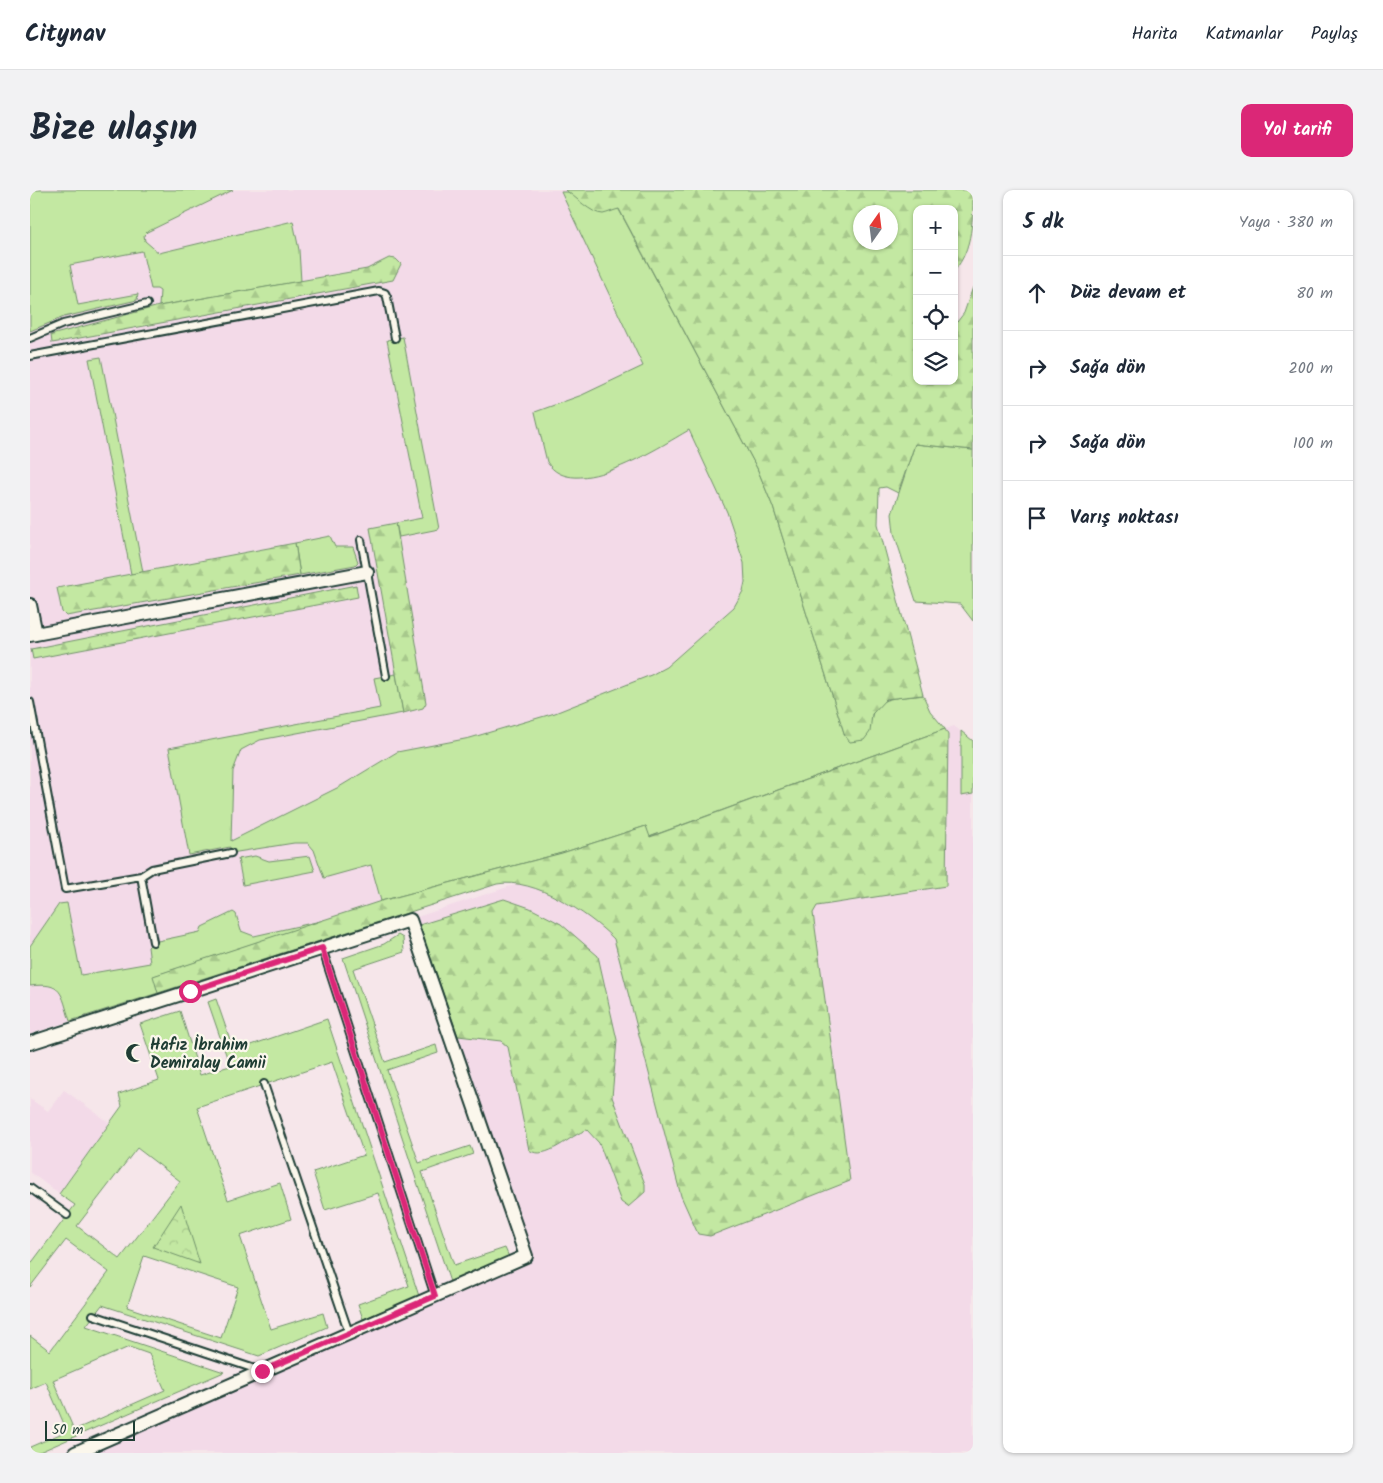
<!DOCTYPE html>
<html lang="tr">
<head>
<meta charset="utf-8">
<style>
  :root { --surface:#fff; --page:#f2f2f3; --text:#1f2937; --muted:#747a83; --line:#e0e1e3; --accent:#db2777 }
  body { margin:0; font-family:Kalam,sans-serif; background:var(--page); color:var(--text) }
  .controls { position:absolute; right:15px; top:15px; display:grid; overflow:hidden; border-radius:10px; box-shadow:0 1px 4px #0004 }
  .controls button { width:45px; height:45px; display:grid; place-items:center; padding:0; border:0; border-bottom:1px solid var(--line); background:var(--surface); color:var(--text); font:25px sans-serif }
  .compass { position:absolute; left:823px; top:15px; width:45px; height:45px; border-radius:50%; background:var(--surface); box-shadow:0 1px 4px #0004; rotate:14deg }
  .scale { position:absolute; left:15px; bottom:12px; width:90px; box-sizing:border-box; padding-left:5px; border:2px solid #1f3d34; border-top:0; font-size:14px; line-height:18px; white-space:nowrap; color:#1f3d34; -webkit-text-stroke:4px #fbf7ec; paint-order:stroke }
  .stop { position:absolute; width:15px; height:15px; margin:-11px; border:4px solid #db2777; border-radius:50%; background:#fff }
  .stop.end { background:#db2777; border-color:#fff; box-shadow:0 1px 5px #0008 }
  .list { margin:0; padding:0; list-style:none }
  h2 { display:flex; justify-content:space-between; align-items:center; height:65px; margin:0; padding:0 20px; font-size:21px }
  h2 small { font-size:16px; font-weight:400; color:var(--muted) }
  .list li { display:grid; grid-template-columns:32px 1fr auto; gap:15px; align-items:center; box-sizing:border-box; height:75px; padding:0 20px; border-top:1px solid var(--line) }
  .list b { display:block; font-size:19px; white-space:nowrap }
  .list em { font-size:16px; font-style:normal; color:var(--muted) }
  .icon { flex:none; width:28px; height:28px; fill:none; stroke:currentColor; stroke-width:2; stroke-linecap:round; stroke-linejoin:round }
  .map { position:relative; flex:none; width:943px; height:1263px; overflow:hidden; border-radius:10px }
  header { display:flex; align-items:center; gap:30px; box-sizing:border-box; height:70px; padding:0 25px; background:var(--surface); border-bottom:1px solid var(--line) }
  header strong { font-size:24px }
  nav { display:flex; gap:28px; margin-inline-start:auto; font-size:18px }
  .intro { display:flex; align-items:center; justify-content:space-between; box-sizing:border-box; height:120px; padding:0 30px }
  h1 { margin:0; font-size:35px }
  .button { padding:12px 22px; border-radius:10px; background:var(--accent); color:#fff; font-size:18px; font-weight:700 }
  main { display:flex; gap:30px; padding:0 30px }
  aside { flex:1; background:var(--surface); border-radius:10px; box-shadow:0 1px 4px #0004 }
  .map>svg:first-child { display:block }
  .built { fill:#f3dae8 }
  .green { fill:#c3e8a2; stroke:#71926b; fill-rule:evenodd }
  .forest { fill:url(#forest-firs); stroke:#71926b; fill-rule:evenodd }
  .park { fill:url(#park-crowns); stroke:#71926b }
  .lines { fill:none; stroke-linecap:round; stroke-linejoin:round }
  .service-casing { stroke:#1f3d34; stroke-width:10 }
  .minor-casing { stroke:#1f3d34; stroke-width:16 }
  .service { stroke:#fbf7ec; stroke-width:6 }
  .minor { stroke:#fbf7ec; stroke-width:12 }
  .route { stroke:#db2777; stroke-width:6 }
  .labels { text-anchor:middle; stroke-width:4.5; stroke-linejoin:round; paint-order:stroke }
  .poi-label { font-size:16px; font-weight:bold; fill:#1f3d34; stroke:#fbf7ec; text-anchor:start }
</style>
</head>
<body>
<header>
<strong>Citynav</strong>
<nav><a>Harita</a><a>Katmanlar</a><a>Paylaş</a></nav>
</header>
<div class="intro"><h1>Bize ulaşın</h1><a class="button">Yol tarifi</a></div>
<main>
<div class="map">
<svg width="943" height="1263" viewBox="0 0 943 1263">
  <defs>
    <pattern id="forest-firs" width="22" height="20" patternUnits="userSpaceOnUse" patternTransform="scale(1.25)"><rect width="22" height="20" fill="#c3e8a2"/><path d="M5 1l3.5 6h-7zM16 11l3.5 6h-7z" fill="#a7c88c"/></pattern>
    <pattern id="park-crowns" width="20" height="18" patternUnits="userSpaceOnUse" patternTransform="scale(1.25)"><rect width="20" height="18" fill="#c3e8a2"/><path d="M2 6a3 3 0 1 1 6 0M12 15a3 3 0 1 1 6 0" fill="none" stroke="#a7c88c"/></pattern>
  </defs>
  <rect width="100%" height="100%" fill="#f6e6ea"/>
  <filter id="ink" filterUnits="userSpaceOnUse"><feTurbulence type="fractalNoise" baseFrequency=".02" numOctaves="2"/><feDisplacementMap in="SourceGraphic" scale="10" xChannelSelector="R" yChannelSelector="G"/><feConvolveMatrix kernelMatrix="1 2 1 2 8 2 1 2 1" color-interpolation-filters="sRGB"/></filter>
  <g filter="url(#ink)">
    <!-- built -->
    <path class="built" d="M185 0H577L824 572 924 536 943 551V1263H62L504 1069 387 727 487 694H467L0 844V73Z
      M34 900 80 933 29 1004 0 982V909L18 921Z"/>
    <!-- green -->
    <path class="green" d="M0 0H203L117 42 114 45 115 51 129 63 263 31 269 60 271 91 129 116 130 101 127 99H121L112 61 40 75 48 115 108 104 107 110 34 127 0 141Z
      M531 2H541L565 21 588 18 727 278 743 317 815 546 841 531C844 503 872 509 893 505L900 521 915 539 619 647 616 636 532 663 351 711 341 675 294 688 284 660 278 653H264L201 663 200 657 159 665 139 558 350 518 344 488 366 484 373 523 230 550 211 560 203 581 201 651 309 597 367 562 440 548 525 523 621 485 636 477 704 417 713 401 715 392 714 373 697 322 659 240C629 257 543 314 517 272L505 222 552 205 613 176Z
      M373 147 409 339 369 347 366 333 392 328 357 150Z
      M71 167 113 382 101 384 59 169Z
      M885 254 943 260V431L930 414 886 411 864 343 862 324Z
      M300 346 305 357H323L328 372 325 375 270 385 265 353Z
      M931 541 943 551V604L931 606Z
      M225 666 239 671 280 666 285 681 213 695 208 669Z
      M37 713 51 785 120 773 118 757 123 752 170 742 172 737 203 722 206 724 211 741 224 746 295 730 124 786 128 803 40 831C31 803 33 792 0 796V756L29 714Z
      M368 745 373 748 374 762 323 779 355 872 406 855 408 863 357 880 389 973 440 956 443 964 392 982 424 1075 475 1058 479 1067 420 1092 313 768 354 754Z
      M186 809 204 861 297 829 389 1106 333 1129 328 1114 379 1096 348 1003 295 1020 283 982 334 965 302 872 167 917 198 1010 250 993 261 1029 210 1046 241 1139 293 1123 297 1137 229 1166 72 1115 56 1136 194 1182 7 1263H0V1257L37 1241 16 1192 0 1199V1146L20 1161 79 1082 36 1050 0 1097V1075L45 1015 29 1004 92 916 89 904 129 890 110 834 150 821 170 885 200 876 178 812ZM107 958 150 991 90 1069 47 1036ZM114 1066 208 1097 191 1148 97 1117ZM99 1157 119 1164 135 1200 44 1240 23 1190Z"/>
    <!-- forest -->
    <path class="forest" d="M535 0H943C943 26 943 60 924 81V19H887V191H924V136L934 123 943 97V260L885 254 868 303 856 297 849 298 848 334 893 505 856 509 842 524 840 542 834 550 820 552 815 546 743 317 727 278 589 19C584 20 578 23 573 24 561 24 545 6 535 0ZM831 22H861V52H831Z
      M359 68 366 69 371 74 363 90 28 152 22 153 21 145 129 116 337 79Z
      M366 333 396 513 393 518 373 523 340 338Z
      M265 353 270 385 36 426 32 422 27 398Z
      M326 395 328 407 3 469 1 459Z
      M915 539 918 545 916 696 787 716 783 723 820 991 680 1046 668 1044 651 1006 584 749C558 723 504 687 467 694L128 803 123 786 351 711 532 663 616 636 620 647Z
      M474 709 500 718 531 734 568 766 587 850 582 907 615 994V1002L598 1017 591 1012 569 953 557 940C541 944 516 972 499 960L478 857 471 851 428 846 389 735Z"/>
    <!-- park -->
    <path class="park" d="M151 1014 169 1071 170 1074 123 1057Z"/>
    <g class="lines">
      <!-- service casing -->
      <g class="service-casing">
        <path id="service" d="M0 148 33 134 117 114
          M0 166 349 101 355 103 357 107 365 148
          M331 350 356 486
          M0 512 35 699 111 686 123 752
          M111 686 122 679 201 663
          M292 758 405 1106
          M234 894 319 1143
          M0 998 37 1025
          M63 1125 231 1181"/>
      </g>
      <!-- minor casing -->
      <g class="minor-casing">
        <path id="minor" d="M0 415 6 444
          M0 445 337 382
          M0 853 380 730 496 1066 45 1263"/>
      </g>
      <!-- service -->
      <use href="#service" class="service"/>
      <!-- minor -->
      <use href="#minor" class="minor"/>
    </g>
  </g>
  <g class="lines" filter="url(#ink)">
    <!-- route -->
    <path class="route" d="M160 801 292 758 405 1106 232 1181"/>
  </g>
  <!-- icons -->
  <defs>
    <g id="mosque-bare" transform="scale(1.5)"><path d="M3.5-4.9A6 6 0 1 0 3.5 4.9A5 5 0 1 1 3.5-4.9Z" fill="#1f3d34" stroke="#fbf7ec" stroke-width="2.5" paint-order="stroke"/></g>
  </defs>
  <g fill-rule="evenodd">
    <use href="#mosque-bare" x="105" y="863"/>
  </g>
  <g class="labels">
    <!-- poi labels -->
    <g class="poi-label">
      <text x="120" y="860">Hafız İbrahim<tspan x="120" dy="18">Demiralay Camii</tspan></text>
    </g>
  </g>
</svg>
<div class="controls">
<button>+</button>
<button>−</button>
<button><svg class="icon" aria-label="locate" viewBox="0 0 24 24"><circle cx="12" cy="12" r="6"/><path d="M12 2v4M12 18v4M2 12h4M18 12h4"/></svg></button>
<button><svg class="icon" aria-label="layers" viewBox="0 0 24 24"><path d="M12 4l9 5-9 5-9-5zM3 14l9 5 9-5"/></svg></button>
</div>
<svg class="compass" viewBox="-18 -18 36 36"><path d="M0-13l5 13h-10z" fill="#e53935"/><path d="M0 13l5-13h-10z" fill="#747a83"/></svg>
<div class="scale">50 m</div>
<div class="stop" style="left:160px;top:801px"></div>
<div class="stop end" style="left:232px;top:1181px"></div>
</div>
<aside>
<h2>5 dk<small>Yaya · 380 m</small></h2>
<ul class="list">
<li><svg class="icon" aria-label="ahead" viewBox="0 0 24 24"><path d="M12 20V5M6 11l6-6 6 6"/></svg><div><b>Düz devam et</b></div><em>80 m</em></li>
<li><svg class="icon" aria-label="right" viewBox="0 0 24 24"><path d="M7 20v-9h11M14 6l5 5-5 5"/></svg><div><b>Sağa dön</b></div><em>200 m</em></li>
<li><svg class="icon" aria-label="right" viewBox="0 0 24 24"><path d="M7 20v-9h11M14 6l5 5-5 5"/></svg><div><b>Sağa dön</b></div><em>100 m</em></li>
<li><svg class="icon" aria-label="arrive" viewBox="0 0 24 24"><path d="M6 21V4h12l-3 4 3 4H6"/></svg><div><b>Varış noktası</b></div></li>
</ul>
</aside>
</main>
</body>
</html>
